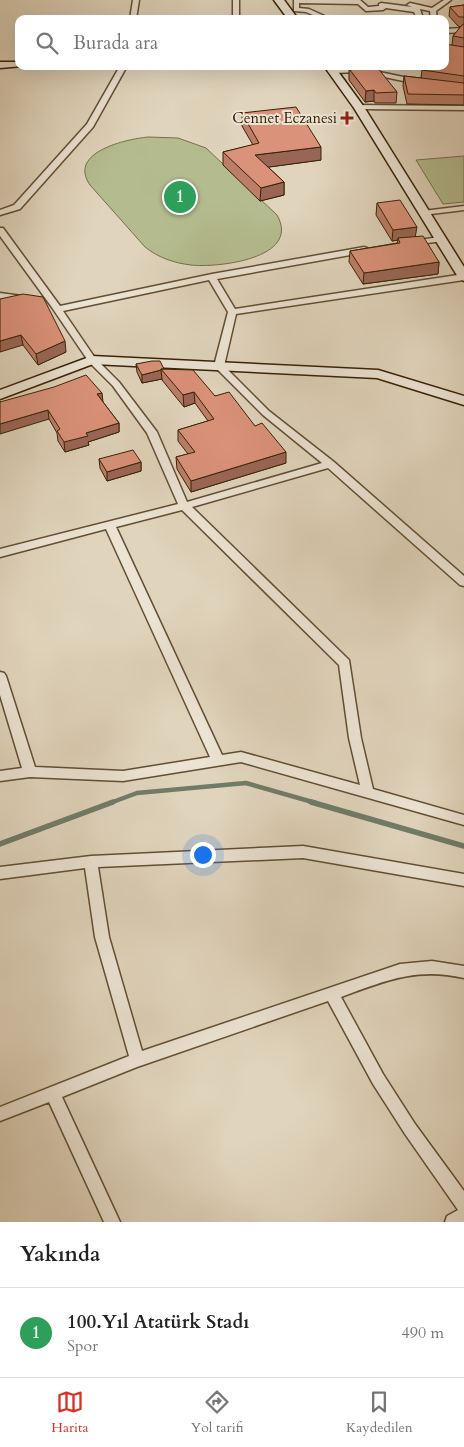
<!DOCTYPE html>
<html lang="tr">
<head>
<meta charset="utf-8">
<style>
  :root { --surface:#fff; --page:#f6f6f6; --text:#222; --muted:#767676; --line:#e0e0e0; --accent:#d93025 }
  body { margin:0; font-family:Cardo,serif; background:var(--page); color:var(--text) }
  .you { position:absolute; left:202px; top:854px; width:18px; height:18px; margin:-12px; border:4px solid #fff; border-radius:50%; background:#1a73e8; box-shadow:0 0 0 8px #1a73e833 }
  .badge { display:grid; place-items:center; width:32px; height:32px; border-radius:50%; background:var(--accent); color:#fff; font-size:16px; font-weight:700 }
  .pin { position:absolute; translate:-50% -50%; border:2px solid #fff; box-shadow:0 1px 5px #0006 }
  .list { margin:0; padding:0; list-style:none }
  h2 { display:flex; justify-content:space-between; align-items:center; height:65px; margin:0; padding:0 20px; font-size:21px }
  h2 small { font-size:16px; font-weight:400; color:var(--muted) }
  .list li { display:grid; grid-template-columns:32px 1fr auto; gap:15px; align-items:center; box-sizing:border-box; height:90px; padding:0 20px; border-top:1px solid var(--line) }
  .list b { display:block; font-size:19px; white-space:nowrap }
  .list p { margin:0; font-size:16px; white-space:nowrap; color:var(--muted) }
  .list em { font-size:16px; font-style:normal; color:var(--muted) }
  .icon { flex:none; width:28px; height:28px; fill:none; stroke:currentColor; stroke-width:2; stroke-linecap:round; stroke-linejoin:round }
  .map { position:relative; flex:none; width:464px; height:1222px; overflow:hidden }
  .search { position:absolute; background:var(--surface); box-shadow:0 5px 20px #0002; left:15px; right:15px; top:15px; height:55px; display:flex; align-items:center; gap:12px; box-sizing:border-box; padding:0 18px; border-radius:10px; color:var(--muted); font-size:19px }
  .sheet { height:155px; background:var(--surface) }
  nav { display:flex; justify-content:space-around; align-items:center; box-sizing:border-box; height:70px; border-top:1px solid var(--line); background:var(--surface); font-size:14px; color:var(--muted) }
  nav a { display:grid; justify-items:center; gap:2px }
  nav .on { color:var(--accent) }
  .map>svg:first-child { display:block }
  .green { fill:#b4bc8f; stroke:#766e4a }
  .lines { fill:none; stroke-linecap:round; stroke-linejoin:round }
  .stream-far1 { stroke:#707c68; stroke-width:4.5 }
  .stream { stroke:#707c68; stroke-width:5.5 }
  .street-casing { stroke:#624e32; stroke-width:3 }
  .secondary-casing { stroke:#382104; stroke-width:3 }
  .street { fill:#ebe3d3; fill-rule:evenodd }
  .secondary { fill:#ebe3d3; fill-rule:evenodd }
  .wall { fill:#bc7e69; stroke:#382104 }
  .shaded-wall { fill:#965; stroke:#382104 }
  .building { fill:#db927a; stroke:#382104 }
  .poi-dot { fill:#8f2418; stroke:#ebe3d3; stroke-width:2 }
  .labels { text-anchor:middle; stroke-width:4; stroke-linejoin:round; paint-order:stroke }
  .far-poi-label { font-size:15px; fill:#382104; stroke:#ebe3d3; text-anchor:end }
</style>
</head>
<body>
<div class="map">
<svg width="464" height="1222" viewBox="0 0 464 1222">
  <rect width="100%" height="100%" fill="#e0d4bc"/>
  <filter id="stains"><feTurbulence type="fractalNoise" baseFrequency=".004" numOctaves="4"/><feColorMatrix values="0 0 0 0 .2 0 0 0 0 .09 0 0 0 0 .02 0 0 0 .5 -.17"/></filter>
  <radialGradient id="worn" r=".72"><stop offset=".6" stop-color="#630" stop-opacity="0"/><stop offset="1" stop-color="#630" stop-opacity=".3"/></radialGradient>
  <!-- green -->
  <path class="green" d="M148 137 178 138 206 148 277 215C302 259 216 268 191 265 174 263 159 258 145 247L90 185C67 152 127 139 148 137Z
    M464 156V202L443 204 416 160Z"/>
  <g class="lines">
    <!-- stream-far1 -->
    <path class="stream-far1" d="M110 803 137 793 246 783 316 803"/>
    <!-- stream -->
    <path class="stream" d="M311 802 464 846
      M0 844 113 802"/>
    <!-- street casing -->
    <g class="street-casing">
      <path id="street" d="M133 0H139L136 19H130Z
        M233 0H239V19H233Z
        M294 0H360L368 7 379 6V4L381 3 412 7 407 5 410 3 432 8 444 0H451L436 11 437 19H431L430 11 420 9 423 19H417L414 12 386 8 383 10 366 11 358 4 299 3V8L309 9 331 19H322L306 12 294 11Z
        M464 28V32L445 33V29Z
        M120 66H127L93 127 20 209 0 215V210L14 205 87 124Z
        M360 68 418 80 421 82 418 84 360 72 333 73 330 71 333 69Z
        M356 105 464 106V110L359 109 355 107Z
        M464 206V210L423 215 419 213 423 211Z
        M0 228H3L60 306 212 274 364 247 367 248V252L217 279 235 309 464 274V280L236 314 224 366 269 411 334 462 464 576V586L460 585 328 468 192 507 349 660 361 738 373 789 464 815V825L241 762 123 781 30 777 0 781V771L22 768 0 695V672L4 673 6 676 35 767 123 771 210 757 106 529 0 557V549L178 504 147 433 113 386 89 362 51 306 0 236ZM209 280 228 312 214 366 263 415 322 463 187 502 157 432 119 382 95 358 63 311ZM182 510 339 665 349 738 360 785 241 752 222 755 116 527Z
        M440 237 444 239 443 241 412 245 408 243 412 241Z
        M0 293 22 296 26 299 22 302 0 299Z
        M303 846 464 874V886L303 858 98 867 109 937 142 1051 400 964 432 961 464 966V978C416 967 385 981 341 997L383 1074 415 1124 464 1191V1222H445L447 1216 458 1210 405 1134 373 1084 328 1001 137 1067 62 1097 120 1222H104L49 1102 0 1121V1107L129 1056 95 937 85 868 0 879V867L91 856Z"/>
    </g>
    <!-- secondary casing -->
    <g class="secondary-casing">
      <path id="secondary" d="M274 0H284L298 19H288Z
        M0 62H19V66H23L0 68Z
        M324 66H334L364 107 464 267V281L458 277 354 108Z
        M92 356 378 370 464 396V405L377 378 93 364 0 399V390Z"/>
    </g>
    <!-- street -->
    <use href="#street" class="street"/>
    <!-- secondary -->
    <use href="#secondary" class="secondary"/>
  </g>
  <!-- wall -->
  <path class="wall" d="M464 5V105L407 104 403 86 404 76 421 78 422 70 452 45 453 36 461 27 458 26 449 16 450 7Z
    M341 66H373L397 92 396 103H375L374 101 365 102 349 80V67Z
    M242 113 321 160 268 167 284 182V195L260 201 223 165V152L253 145 242 126Z
    M377 203 416 236 439 262 438 274 363 284 349 262 350 251 397 243 398 240 392 241 376 215Z
    M0 299 66 352 38 365 23 345Z
    M136 364 164 369 215 396 255 426 286 463 191 492 177 469 176 457 188 454 178 441V430L208 421 195 403 184 407 162 380V379L142 383 137 372Z
    M0 402H103L119 423V432L88 442 89 445 65 452 58 441 57 433 49 419Z
    M99 459 141 462V471L107 481 100 468Z"/>
  <!-- shaded-wall -->
  <path class="shaded-wall" d="M374 90V101L365 102 366 91Z
    M321 147V160L255 169V155Z
    M284 182V195L260 201 261 188Z
    M417 227 415 238H398V240L392 241 393 230Z
    M439 262 438 274 363 284 364 273Z
    M21 335 23 345 0 352V341Z
    M65 341 66 352 38 365 36 354Z
    M161 370 162 379 142 383V375Z
    M194 392 195 403 184 407 183 395Z
    M102 393 103 402 97 394Z
    M48 410 49 419 0 434V424Z
    M119 423V432L88 442 89 445 65 452 64 442 86 433Z
    M286 452V463L191 492V481Z
    M141 462V471L107 481V472Z"/>
  <!-- building -->
  <path class="building" d="M464 5V17H459L450 7Z
    M464 24V38L453 36 462 25Z
    M445 44 464 47V76L422 70 425 66H445Z
    M351 66H373L377 67 397 92 376 93 374 90 366 91 350 70 354 69Z
    M404 76 464 83V95L408 94Z
    M296 107 321 147 255 155 284 182 261 188 223 152 259 143 242 113Z
    M400 200 417 227 393 230 377 203Z
    M423 236 439 262 364 273 350 251 400 243 398 238Z
    M23 294 43 297 65 341 36 354 21 335 0 341V299Z
    M152 361H160L164 369H161V370L142 375 136 364Z
    M161 369 193 370 215 396 229 392 255 426 262 423 286 452 191 481 176 457 195 452 178 430 214 419 194 392 183 395Z
    M86 375 102 393 97 394 119 423 86 433 88 436 64 442 57 431 60 429 48 410 0 424V402L54 387Z
    M133 450 141 462 107 472 99 459Z"/>
  <!-- markers -->
  <path class="poi-dot" d="M344.5 110.5h5v5h5v5h-5v5h-5v-5h-5v-5h5z"/>
  <g class="labels">
    <!-- far-poi labels -->
    <g class="far-poi-label">
      <text x="337" y="123">Cennet Eczanesi</text>
    </g>
  </g>
  <rect width="100%" height="100%" filter="url(#stains)"/>
  <rect width="100%" height="100%" fill="url(#worn)"/>
</svg>
<div class="you"></div>
<div class="pin badge" style="left:180px;top:197px;background:#2e9e5b">1</div>
<div class="search"><svg class="icon" aria-label="search" viewBox="0 0 24 24"><circle cx="10" cy="10" r="6"/><path d="M15 15l6 6"/></svg>Burada ara</div>
</div>
<section class="sheet">
<h2>Yakında<small></small></h2>
<ul class="list">
<li><span class="badge" style="background:#2e9e5b">1</span><div><b>100.Yıl Atatürk Stadı</b><p>Spor</p></div><em>490 m</em></li>
</ul>
</section>
<nav>
<a class="on"><svg class="icon" aria-label="map" viewBox="0 0 24 24"><path d="M3 6l6-2 6 2 6-2v14l-6 2-6-2-6 2zM9 4v14M15 6v14"/></svg>Harita</a>
<a><svg class="icon" aria-label="directions" viewBox="0 0 24 24"><path d="M12 3l9 9-9 9-9-9zM9 14v-3h6M13 9l2 2-2 2"/></svg>Yol tarifi</a>
<a><svg class="icon" aria-label="saved" viewBox="0 0 24 24"><path d="M7 4h10v16l-5-4-5 4z"/></svg>Kaydedilen</a>
</nav>
</body>
</html>
